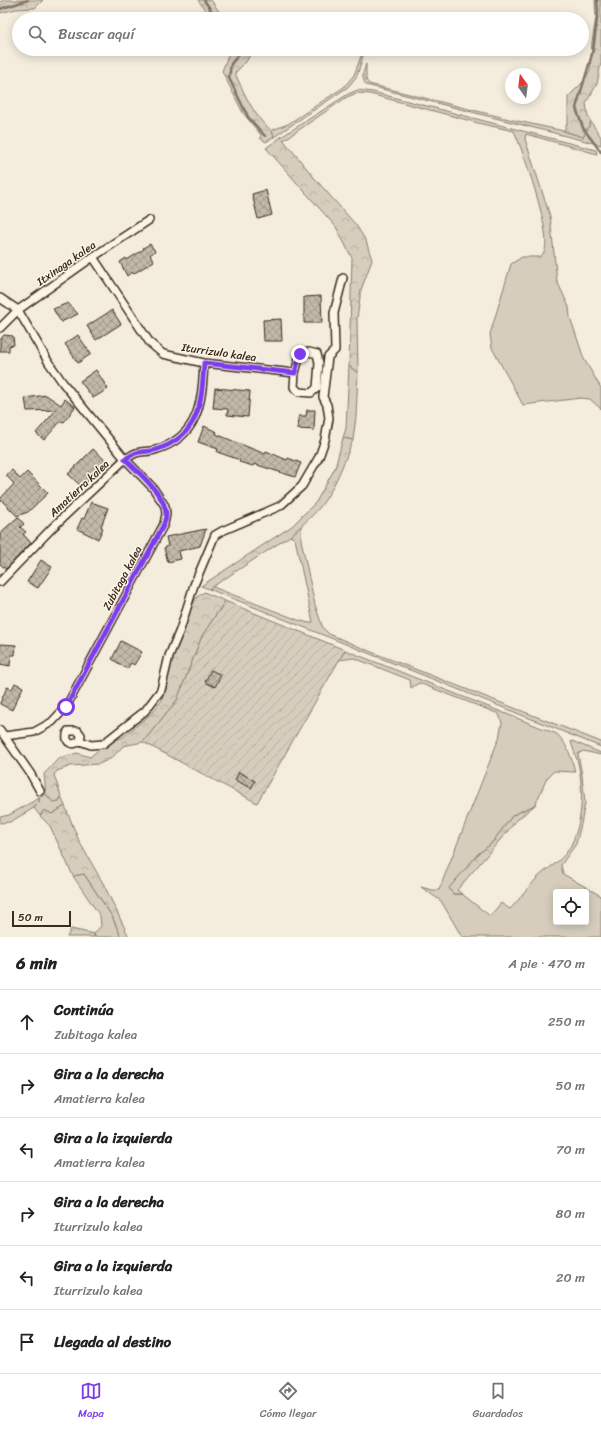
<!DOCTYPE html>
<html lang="es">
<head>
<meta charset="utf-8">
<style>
  :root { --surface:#fff; --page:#f6f6f6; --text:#202124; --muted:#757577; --line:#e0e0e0; --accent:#7c3aed }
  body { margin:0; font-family:Sriracha,sans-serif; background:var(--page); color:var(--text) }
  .controls { position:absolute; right:12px; bottom:12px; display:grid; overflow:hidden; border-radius:4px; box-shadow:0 2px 10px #0003 }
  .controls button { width:36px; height:36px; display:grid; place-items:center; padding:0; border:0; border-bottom:1px solid var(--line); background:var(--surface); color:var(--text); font:20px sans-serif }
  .compass { position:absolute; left:505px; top:68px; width:36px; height:36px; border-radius:50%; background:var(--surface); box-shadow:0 2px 10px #0003; rotate:346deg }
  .scale { position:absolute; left:12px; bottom:10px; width:59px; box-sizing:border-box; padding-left:4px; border:2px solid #3b2a1e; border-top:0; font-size:11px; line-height:14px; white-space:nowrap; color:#3b2a1e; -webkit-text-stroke:3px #fcf5e5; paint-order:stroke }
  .stop { position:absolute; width:12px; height:12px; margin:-9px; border:3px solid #7c3aed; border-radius:50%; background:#fff }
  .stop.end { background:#7c3aed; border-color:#fff; box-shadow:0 1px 4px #0008 }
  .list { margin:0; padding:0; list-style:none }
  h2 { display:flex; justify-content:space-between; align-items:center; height:52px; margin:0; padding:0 16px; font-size:17px }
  h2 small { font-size:13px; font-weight:400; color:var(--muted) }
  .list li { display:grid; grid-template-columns:26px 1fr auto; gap:12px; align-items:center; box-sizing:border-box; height:64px; padding:0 16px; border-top:1px solid var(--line) }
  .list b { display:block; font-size:15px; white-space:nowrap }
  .list p { margin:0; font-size:13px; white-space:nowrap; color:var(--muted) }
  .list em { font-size:13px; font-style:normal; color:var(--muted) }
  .icon { flex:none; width:22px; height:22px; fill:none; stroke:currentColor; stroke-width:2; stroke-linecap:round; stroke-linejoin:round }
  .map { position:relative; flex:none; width:601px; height:937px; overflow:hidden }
  .search { position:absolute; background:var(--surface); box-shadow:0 2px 10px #0003; left:12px; right:12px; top:12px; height:44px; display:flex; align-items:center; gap:10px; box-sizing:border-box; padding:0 14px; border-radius:22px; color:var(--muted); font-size:15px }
  .sheet { height:436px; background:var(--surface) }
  nav { display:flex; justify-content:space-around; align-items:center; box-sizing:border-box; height:56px; border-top:1px solid var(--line); background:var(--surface); font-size:11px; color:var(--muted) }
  nav a { display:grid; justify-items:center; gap:2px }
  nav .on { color:var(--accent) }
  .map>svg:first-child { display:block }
  .green { fill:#d6cdbd; stroke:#887c6e; fill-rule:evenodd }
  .forest { fill:url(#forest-crowns); stroke:#887c6e }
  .garden { fill:url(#garden-furrows); stroke:#887c6e }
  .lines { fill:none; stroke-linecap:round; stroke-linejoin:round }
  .stream { stroke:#817466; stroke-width:2.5 }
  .building { fill:url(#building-cross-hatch); stroke:#3b2a1e }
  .street-casing { stroke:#3b2a1e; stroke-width:10 }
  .street { stroke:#fcf5e5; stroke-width:7 }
  .route { stroke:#7c3aed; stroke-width:5 }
  .labels { text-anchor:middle; stroke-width:3; stroke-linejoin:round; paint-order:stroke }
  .street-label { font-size:11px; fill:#3b2a1e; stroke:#fcf5e5 }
</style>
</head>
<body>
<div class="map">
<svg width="601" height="937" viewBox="0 0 601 937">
  <defs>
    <pattern id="forest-crowns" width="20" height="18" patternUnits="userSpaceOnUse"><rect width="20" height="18" fill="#d6cdbd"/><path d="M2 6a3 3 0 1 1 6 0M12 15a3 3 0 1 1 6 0" fill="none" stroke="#b9b0a2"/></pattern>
    <pattern id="garden-furrows" width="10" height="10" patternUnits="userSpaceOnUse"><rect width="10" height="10" fill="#d6cdbd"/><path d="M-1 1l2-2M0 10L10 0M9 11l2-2" fill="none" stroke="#b9b0a2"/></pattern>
    <pattern id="building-cross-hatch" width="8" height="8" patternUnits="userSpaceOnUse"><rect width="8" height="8" fill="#c3b9aa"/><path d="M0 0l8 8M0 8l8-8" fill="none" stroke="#a0978a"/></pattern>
  </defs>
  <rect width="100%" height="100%" fill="#f4eddd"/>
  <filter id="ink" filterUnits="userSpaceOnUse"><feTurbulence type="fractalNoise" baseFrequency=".025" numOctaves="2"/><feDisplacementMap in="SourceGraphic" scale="8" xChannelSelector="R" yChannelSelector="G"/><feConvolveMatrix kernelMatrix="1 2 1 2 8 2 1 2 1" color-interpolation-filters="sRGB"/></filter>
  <g filter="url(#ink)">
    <!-- green -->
    <path class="green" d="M363 49H365L357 76 348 87 274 137 272 130 288 124 344 87 354 75 359 62Z
      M366 64V80L369 84 513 120 564 131 583 137 591 122 601 137V145L366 85C361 77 363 73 366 64Z
      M358 90 373 92 596 150 597 154 526 134 525 139 550 216 557 281 569 307 570 317 584 359 601 388V409L590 399 581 398 523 405 492 348 490 334 511 264 522 257H540C542 255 545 252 545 250 551 230 523 151 514 131L482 124 370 94 357 93 347 97 284 140 281 137 348 94Z
      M349 366 358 373 356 417 353 440 343 438 346 428Z
      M301 526V540L315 605 323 628 329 634 374 653 601 742V747L209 589 213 587 298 620 309 623 313 622 295 539 290 536Z
      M345 650 557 734C567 744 572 758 575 772L554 771 547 778 535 805 513 815 491 844 478 854 453 894H462L490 916 501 903 510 909 513 906C521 897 529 887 537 878 547 868 561 862 569 849 583 824 584 790 578 763 576 756 573 749 571 742L572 741 601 753V755L583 751 578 754 582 775 585 803 581 824 576 844 561 865 563 874 601 896V937H462L441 901 421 887 432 890H439L499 738 502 723 499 714 419 683 411 688 410 680 354 658 339 660ZM556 892H586V922H556Z
      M46 794 53 802 59 801 61 796 65 806 52 814 44 810 40 816 34 808 39 803V798Z
      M84 874 112 916 121 937H94V934L101 926 100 916 73 876Z"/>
    <!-- forest -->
    <path class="forest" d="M4 0H43L35 8 16 9 0 13V2Z
      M198 0H211L224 19H212Z
      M595 0H601V62L597 84 586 103 588 117 591 122 583 137 564 131 568 121V97L582 83 590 71 592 42 596 17Z
      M228 49H248L251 53 246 62 235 73C242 89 251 109 263 123 268 129 271 127 274 137L266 142 260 138 261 135 243 113 222 71 228 56Z
      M281 137 317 181 356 225 366 241 372 260 361 290 357 319 358 373 349 366 352 258 336 227 266 148Z
      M343 438 353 440C345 460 337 482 325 500 317 513 301 526 290 536L209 589 201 586 292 526 316 502 335 468Z
      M204 592 225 601 202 636 177 700 143 742 123 746 112 758 99 764 71 766 57 771 54 775 61 796 59 801 53 802 46 794 44 774 59 758 77 753 90 757 104 745 123 737 152 713 162 700 166 678 186 618 196 598Z
      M39 798V803L34 808 10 822 0 823V817L9 815Z
      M535 805 518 819 457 890 462 894H453L449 888 478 854 491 844 513 815Z
      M65 806 79 841 104 885 129 937H121L112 916 84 874 73 876 50 826 40 816 44 810 52 814Z
      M71 929 94 934V937H67Z"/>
    <!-- garden -->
    <path class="garden" d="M225 601 345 650 257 803 143 742 177 700 202 636Z"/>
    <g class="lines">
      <!-- stream -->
      <path class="stream" d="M204 0 217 19
        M597 0 598 11 593 51 576 108 583 128 601 152
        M0 9 28 0
        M243 49 231 64 229 78 248 117 265 136"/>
    </g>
    <!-- building -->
    <path class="building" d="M266 190 272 215 258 219 252 194Z
      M150 244 155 251 150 255 154 261 133 274 132 272 127 276 120 262 126 258 127 260 144 249 143 248Z
      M321 296 322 323H304V297Z
      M68 303 78 314 61 322 53 309Z
      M112 310 121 324 96 340 87 326Z
      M281 319 282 341H264L263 320Z
      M4 335 13 336 14 345 9 346V351H0V340Z
      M78 335 91 354 78 363 65 344Z
      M96 370 108 389 93 398 80 381Z
      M215 388 250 391 248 417 227 415 228 409 213 408Z
      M46 395 61 405 65 399 75 407 64 422 61 421 44 440 36 433 56 410 27 411 25 398Z
      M307 410H315L314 430 298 429 299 416H306Z
      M204 426 217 432 216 434 265 454 266 451 287 460 288 458 301 463 295 477 254 464 253 466 239 462 240 460 217 452 218 449 198 442Z
      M93 449 107 462 82 487 68 474Z
      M12 470 20 479 27 472 48 493 28 512 17 516 0 499 14 484 6 475Z
      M91 502 108 508 101 527 103 528 98 539 77 529 82 518 84 519Z
      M18 517 24 524 20 527 26 532 23 534 31 543 6 569 0 564V533Z
      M206 529 200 546 179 551 181 559 168 562 164 548 168 546 166 537Z
      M41 560 52 567 38 588 27 582Z
      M121 641 142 652 134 665 131 663 127 669 112 659Z
      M0 644 16 645 15 655H11L10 666 0 664Z
      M211 670 221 675 215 687 205 682Z
      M15 683 23 687 12 710 0 704V703L7 687 12 689Z
      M239 772 255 781 251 788 235 780Z"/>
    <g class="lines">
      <!-- street casing -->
      <g class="street-casing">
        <path id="street" d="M93 257 150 343 163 354 204 363 295 373
          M0 298 18 310 49 363 63 383 125 459 153 488 165 506 166 514 164 524 66 707 52 722 34 732 5 736
          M0 328 18 310 93 257 149 220
          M309 352 317 354 319 363 317 388 311 393 299 392 294 387 295 373 300 354Z
          M0 582 53 527 125 459C129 457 133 454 136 453 142 451 149 452 155 450 199 437 202 403 204 363
          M0 730 30 773 40 791
          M80 741 81 735 78 731H68C64 742 71 747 80 741L91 745 103 744 145 711 161 690 169 656 180 630 194 585 215 535 222 531 280 506 302 486 319 457 325 440 329 418 327 405 323 397 328 357 335 350 334 313 343 278"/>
      </g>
      <!-- street -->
      <use href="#street" class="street"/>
    </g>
  </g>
  <g class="lines" filter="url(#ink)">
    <!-- route -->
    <path class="route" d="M66 707 164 524C166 518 167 514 165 508 162 493 136 470 125 459 129 457 133 454 136 453 142 451 149 452 155 450 199 437 202 403 204 363L295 373 300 354"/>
  </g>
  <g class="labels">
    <!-- street labels -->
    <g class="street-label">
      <text transform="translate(66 263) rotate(-35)" y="4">Itxinaga kalea</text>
      <text transform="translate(219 352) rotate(8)" y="4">Iturrizulo kalea</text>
      <text transform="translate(79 488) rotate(-43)" y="4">Amatierra kalea</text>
      <text transform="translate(122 578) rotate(-62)" y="4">Zubitaga kalea</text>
    </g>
  </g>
</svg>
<div class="controls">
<button><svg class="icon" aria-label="locate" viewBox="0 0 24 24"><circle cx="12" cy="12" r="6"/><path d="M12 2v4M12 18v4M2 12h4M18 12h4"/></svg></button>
</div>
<svg class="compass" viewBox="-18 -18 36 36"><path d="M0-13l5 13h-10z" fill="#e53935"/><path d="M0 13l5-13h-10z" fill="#757577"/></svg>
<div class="scale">50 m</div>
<div class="stop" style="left:66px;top:707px"></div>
<div class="stop end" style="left:300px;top:354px"></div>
<div class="search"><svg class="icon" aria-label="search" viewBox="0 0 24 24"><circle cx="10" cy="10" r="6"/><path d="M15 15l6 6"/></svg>Buscar aquí</div>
</div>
<section class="sheet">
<h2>6 min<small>A pie · 470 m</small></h2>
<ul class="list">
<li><svg class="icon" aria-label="ahead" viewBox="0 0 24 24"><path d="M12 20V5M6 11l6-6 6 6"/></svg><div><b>Continúa</b><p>Zubitaga kalea</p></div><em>250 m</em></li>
<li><svg class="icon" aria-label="right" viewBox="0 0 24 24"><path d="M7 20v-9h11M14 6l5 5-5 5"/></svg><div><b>Gira a la derecha</b><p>Amatierra kalea</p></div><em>50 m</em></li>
<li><svg class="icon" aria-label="left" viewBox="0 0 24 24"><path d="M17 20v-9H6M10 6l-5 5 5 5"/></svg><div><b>Gira a la izquierda</b><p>Amatierra kalea</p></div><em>70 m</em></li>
<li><svg class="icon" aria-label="right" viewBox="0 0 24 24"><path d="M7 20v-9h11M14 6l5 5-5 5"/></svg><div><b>Gira a la derecha</b><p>Iturrizulo kalea</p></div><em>80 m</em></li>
<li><svg class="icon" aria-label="left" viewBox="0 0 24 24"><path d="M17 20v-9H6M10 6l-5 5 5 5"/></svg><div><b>Gira a la izquierda</b><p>Iturrizulo kalea</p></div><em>20 m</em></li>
<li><svg class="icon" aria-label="arrive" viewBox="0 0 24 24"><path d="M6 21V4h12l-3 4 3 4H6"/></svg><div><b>Llegada al destino</b></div></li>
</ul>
</section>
<nav>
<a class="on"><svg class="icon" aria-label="map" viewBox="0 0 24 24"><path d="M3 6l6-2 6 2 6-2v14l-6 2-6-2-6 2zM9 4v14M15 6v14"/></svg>Mapa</a>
<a><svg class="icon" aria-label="directions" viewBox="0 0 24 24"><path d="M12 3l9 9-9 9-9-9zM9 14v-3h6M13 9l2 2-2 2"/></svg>Cómo llegar</a>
<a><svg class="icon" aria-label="saved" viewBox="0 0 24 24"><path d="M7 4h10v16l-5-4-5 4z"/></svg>Guardados</a>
</nav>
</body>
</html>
